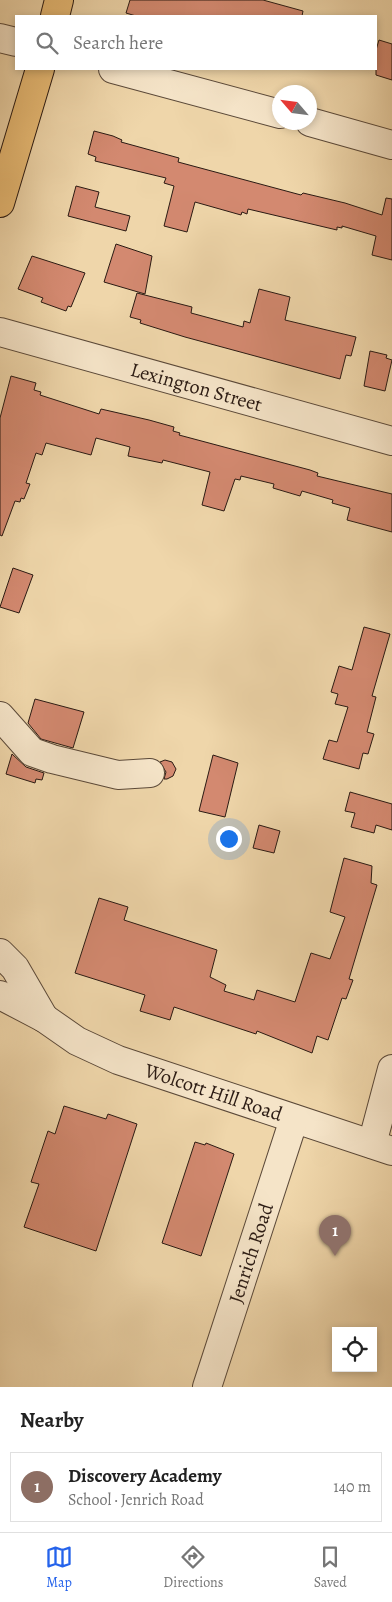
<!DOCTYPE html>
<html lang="en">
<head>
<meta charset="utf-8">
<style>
  :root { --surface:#fff; --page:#f2f2f2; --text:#222; --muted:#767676; --line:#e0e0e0; --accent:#2563eb }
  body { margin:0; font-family:Alegreya,serif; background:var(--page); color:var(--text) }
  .controls { position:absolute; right:15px; bottom:15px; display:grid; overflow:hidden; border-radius:0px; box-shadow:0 2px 8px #0003 }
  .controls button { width:45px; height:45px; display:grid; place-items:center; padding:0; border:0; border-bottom:1px solid var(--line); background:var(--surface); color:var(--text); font:25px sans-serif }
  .compass { position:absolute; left:272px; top:85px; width:45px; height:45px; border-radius:50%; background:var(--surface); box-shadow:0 2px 8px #0003; rotate:298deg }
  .you { position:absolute; left:228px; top:838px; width:18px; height:18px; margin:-12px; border:4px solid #fff; border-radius:50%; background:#1a73e8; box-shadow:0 0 0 8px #1a73e833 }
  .badge { display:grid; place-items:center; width:32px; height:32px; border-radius:50%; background:var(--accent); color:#fff; font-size:16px; font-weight:700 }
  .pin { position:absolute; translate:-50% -41px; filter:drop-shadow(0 1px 2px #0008) }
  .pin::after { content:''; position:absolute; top:26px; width:18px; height:15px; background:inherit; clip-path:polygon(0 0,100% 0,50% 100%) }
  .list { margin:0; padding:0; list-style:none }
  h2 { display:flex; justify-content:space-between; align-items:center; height:65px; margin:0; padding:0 20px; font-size:21px }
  h2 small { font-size:16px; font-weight:400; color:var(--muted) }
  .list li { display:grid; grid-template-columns:32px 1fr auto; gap:15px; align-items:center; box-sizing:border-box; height:70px; margin:0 10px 10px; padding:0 10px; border:1px solid var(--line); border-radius:0px }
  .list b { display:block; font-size:19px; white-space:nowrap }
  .list p { margin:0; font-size:16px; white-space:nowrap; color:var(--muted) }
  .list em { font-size:16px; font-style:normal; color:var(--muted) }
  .icon { flex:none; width:28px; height:28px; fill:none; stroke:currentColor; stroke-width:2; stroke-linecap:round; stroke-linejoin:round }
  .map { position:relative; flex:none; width:392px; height:1387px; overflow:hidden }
  .search { position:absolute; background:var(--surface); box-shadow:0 2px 8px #0003; left:15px; right:15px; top:15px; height:55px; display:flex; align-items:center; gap:12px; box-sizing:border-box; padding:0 18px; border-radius:0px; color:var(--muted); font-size:19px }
  .sheet { height:145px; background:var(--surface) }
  nav { display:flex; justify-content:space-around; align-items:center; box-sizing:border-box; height:70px; border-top:1px solid var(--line); background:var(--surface); font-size:14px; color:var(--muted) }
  nav a { display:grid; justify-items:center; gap:2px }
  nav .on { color:var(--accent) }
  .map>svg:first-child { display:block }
  .building { fill:#d38970; stroke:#2a1a13 }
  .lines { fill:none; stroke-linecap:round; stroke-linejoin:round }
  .minor-casing { stroke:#5b4939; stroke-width:30 }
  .major-casing { stroke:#2a1a13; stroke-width:30 }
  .minor { stroke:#f5e4c8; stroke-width:28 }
  .major { stroke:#e8bb75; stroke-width:28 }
  .labels { text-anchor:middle; stroke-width:4; stroke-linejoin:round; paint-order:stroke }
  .street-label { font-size:20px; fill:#2a1a13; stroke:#f5e4c8 }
</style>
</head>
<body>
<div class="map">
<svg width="392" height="1387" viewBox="0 0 392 1387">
  <rect width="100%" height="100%" fill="#efd6aa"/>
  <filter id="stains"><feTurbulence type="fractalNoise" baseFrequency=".004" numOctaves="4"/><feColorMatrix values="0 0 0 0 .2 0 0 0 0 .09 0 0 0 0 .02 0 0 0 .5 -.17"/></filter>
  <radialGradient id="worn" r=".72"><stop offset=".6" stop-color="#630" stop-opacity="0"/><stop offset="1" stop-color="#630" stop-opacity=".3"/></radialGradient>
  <!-- building -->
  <path class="building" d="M130 0H263L303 11 302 16H136L126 13Z
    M379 40 392 44V80L376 75V50Z
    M94 131 113 136 122 140 121 142 179 158 178 162 301 195 303 193 345 203 382 215 386 198 392 199V260L372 255 376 236 342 226V228L337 227V230L248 209 247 214 242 212 241 215 195 202 187 232 164 226 174 186 164 183 166 178 95 161 96 157 88 154Z
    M76 186 99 192 95 207 130 216 126 231 68 216Z
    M116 244 152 256 145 294 104 282Z
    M32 256 85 273 71 307 68 306 66 311 41 302 43 298 18 289Z
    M259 289 290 297 285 320 356 337 351 356 346 355 340 379 185 337 140 323 141 320 130 317 137 293 192 307 191 313 243 327 244 321 250 323Z
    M370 351 387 355 386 358 392 360 385 391 364 386Z
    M11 376 36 383 34 390 41 392 40 395 99 414 101 409 149 420 174 427 173 431 180 433 179 435 310 470 318 473 317 476 392 494V532L347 520 350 508 332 503 333 500 302 491 300 496 273 488 274 484 241 476 240 480 235 479 224 511 202 505 210 472 163 460 162 463 128 456 130 447 96 438 91 455 46 443 42 455 36 453 26 483 30 484 24 499 21 498 20 502 15 501 2 536 0 535V418Z
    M13 568 33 575 19 613 0 607Z
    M364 627 390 634 372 696 376 697 367 732 374 734 368 754 363 753 359 769 323 759 329 740 337 742 348 707 335 704 338 694 331 692 339 666 352 670Z
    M35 699 84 712 73 748 41 739 28 723Z
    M12 754 26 767 44 773 42 780 36 779 35 783 6 774Z
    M213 755 238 763 225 817 199 811Z
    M165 760 172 762 176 769 173 776 167 779H164L166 772 160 762Z
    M350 792 392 804V830L376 825 374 833 351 827 355 813 345 811Z
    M259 825 280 831 274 853 253 848Z
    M344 858 372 866 371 883 377 885 349 979 353 980 346 999 342 998 328 1040 317 1036 312 1053 257 1031 256 1034 174 1007 170 1020 140 1011 145 995 75 973 99 898 128 907 124 920 217 950 210 977 226 985 224 991 254 1000 257 990 295 1002 311 953 330 959 345 917 330 912Z
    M64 1106 106 1119 108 1114 137 1124 96 1251 24 1227 39 1184 31 1182 48 1131 55 1134Z
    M195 1142 205 1145 206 1143 234 1154 201 1256 162 1243Z"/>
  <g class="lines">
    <!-- minor casing -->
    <g class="minor-casing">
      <g id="minor">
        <path d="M0 38 16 42"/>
        <path d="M113 69 280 114"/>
        <path d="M310 122 392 145"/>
        <path id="s1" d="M0 332 392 441"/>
        <path d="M0 716 32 752 52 759 118 775 150 773"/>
        <path d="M0 953 15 968 44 1018"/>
        <path id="s2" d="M0 995 44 1018 77 1041 118 1060 392 1151"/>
        <path d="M372 1144 392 1069"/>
        <path id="s3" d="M207 1387 294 1119"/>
      </g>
    </g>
    <!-- major casing -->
    <g class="major-casing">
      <path id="major" d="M55 16 59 0
        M0 203 40 69"/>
    </g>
    <!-- minor -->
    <use href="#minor" class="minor"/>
    <!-- major -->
    <use href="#major" class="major"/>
  </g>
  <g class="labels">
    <!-- street labels -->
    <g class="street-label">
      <text dy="7" stroke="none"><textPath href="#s1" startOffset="204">Lexington Street</textPath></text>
      <text dy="7" stroke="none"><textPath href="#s2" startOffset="236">Wolcott Hill Road</textPath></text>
      <text dy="7" stroke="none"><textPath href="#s3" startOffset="141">Jenrich Road</textPath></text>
    </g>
  </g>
  <rect width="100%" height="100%" filter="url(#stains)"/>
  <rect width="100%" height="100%" fill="url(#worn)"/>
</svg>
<div class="controls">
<button><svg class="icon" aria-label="locate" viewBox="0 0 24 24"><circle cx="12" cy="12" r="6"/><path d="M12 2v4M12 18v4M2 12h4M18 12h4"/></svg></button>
</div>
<svg class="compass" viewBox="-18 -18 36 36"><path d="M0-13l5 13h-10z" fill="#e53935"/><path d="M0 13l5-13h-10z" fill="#767676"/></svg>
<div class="you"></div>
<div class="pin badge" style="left:335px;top:1256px;background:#8d6e63">1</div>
<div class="search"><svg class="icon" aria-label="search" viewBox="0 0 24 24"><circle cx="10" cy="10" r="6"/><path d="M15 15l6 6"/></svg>Search here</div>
</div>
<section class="sheet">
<h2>Nearby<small></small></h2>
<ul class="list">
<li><span class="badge" style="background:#8d6e63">1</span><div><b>Discovery Academy</b><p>School · Jenrich Road</p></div><em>140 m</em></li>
</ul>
</section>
<nav>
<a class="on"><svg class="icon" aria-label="map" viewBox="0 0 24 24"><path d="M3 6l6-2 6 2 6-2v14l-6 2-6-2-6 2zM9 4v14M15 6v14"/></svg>Map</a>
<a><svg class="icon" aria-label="directions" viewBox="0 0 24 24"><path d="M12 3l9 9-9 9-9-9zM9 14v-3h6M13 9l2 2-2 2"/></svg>Directions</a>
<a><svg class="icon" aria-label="saved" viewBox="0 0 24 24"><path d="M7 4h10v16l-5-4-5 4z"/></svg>Saved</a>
</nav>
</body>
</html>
